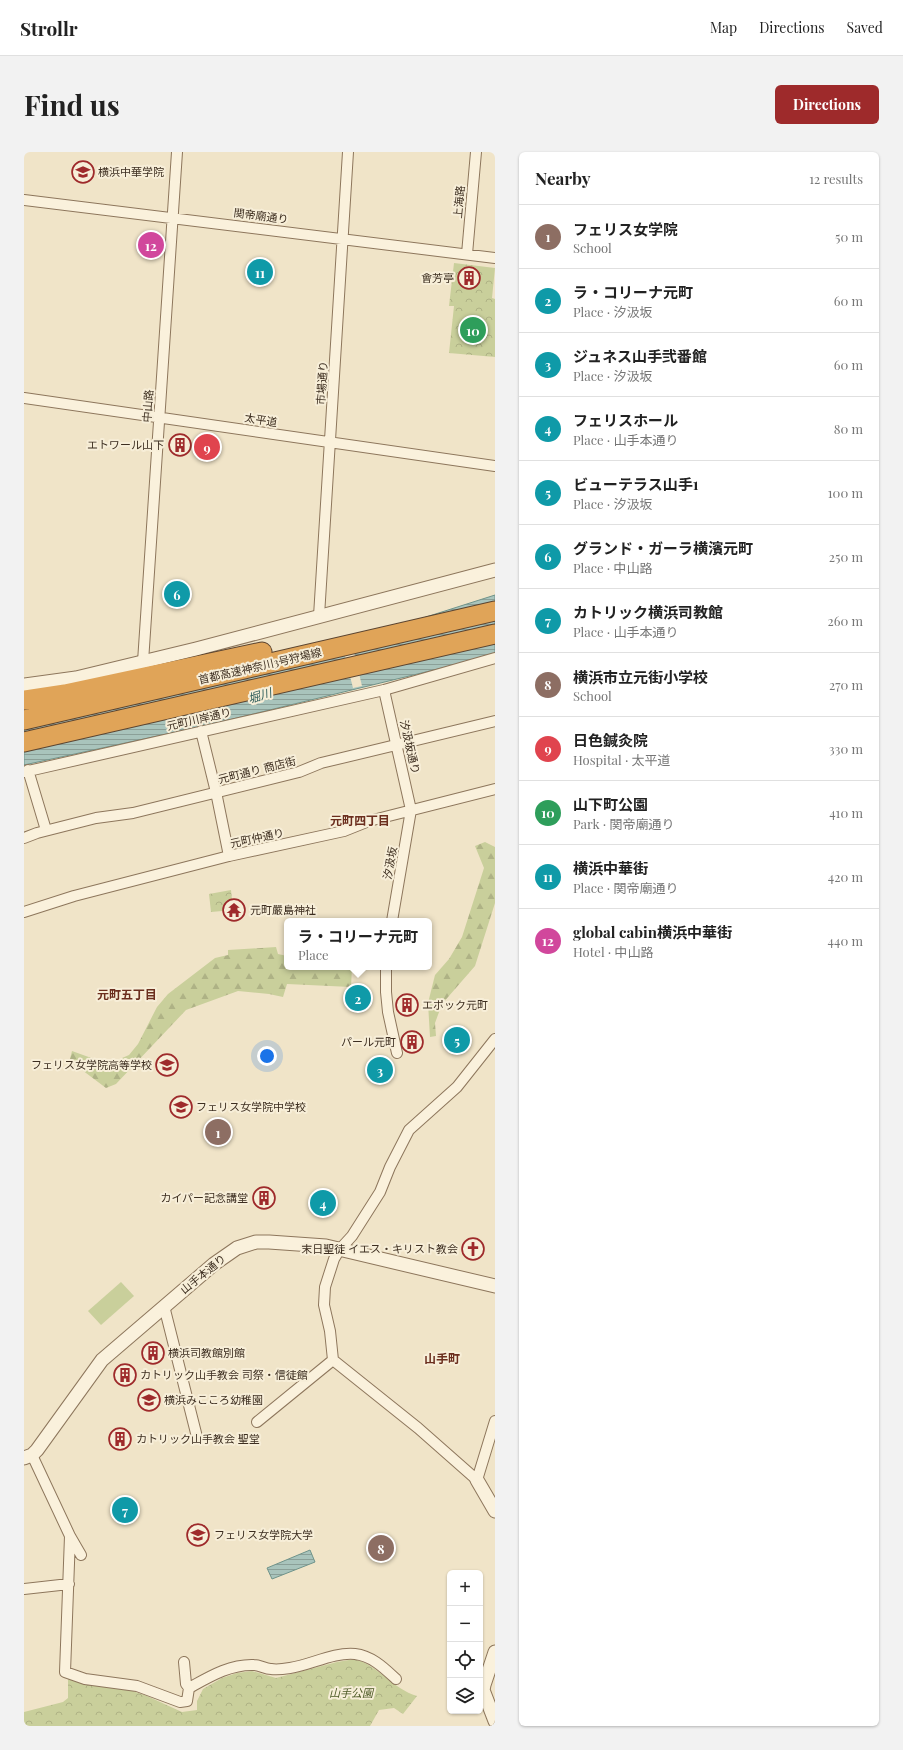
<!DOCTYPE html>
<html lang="en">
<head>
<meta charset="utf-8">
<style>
  :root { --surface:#fff; --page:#f2f2f2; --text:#222; --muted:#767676; --line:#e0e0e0; --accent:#9e2a2b }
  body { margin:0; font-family:"Playfair Display","Noto Sans JP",serif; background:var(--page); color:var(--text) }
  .controls { position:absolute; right:12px; bottom:12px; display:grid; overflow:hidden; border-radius:6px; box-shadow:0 1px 3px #0004 }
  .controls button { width:36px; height:36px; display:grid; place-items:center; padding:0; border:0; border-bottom:1px solid var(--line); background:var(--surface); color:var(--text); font:20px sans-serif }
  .you { position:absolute; left:243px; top:904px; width:14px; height:14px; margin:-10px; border:3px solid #fff; border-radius:50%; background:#1a73e8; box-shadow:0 0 0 6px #1a73e833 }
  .badge { display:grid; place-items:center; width:26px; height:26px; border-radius:50%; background:var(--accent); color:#fff; font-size:13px; font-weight:700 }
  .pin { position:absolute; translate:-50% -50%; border:2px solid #fff; box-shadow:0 1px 4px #0006 }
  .popup { position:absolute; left:260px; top:766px; width:148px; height:52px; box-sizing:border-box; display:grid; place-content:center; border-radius:6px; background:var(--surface); filter:drop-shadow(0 1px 3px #0005); font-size:13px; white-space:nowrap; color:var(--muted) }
  .popup b { font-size:15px; color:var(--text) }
  .popup::after { content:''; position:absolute; left:50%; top:100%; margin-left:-8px; border:8px solid transparent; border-top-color:var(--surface) }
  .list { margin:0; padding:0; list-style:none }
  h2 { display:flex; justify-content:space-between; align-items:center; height:52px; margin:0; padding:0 16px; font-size:17px }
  h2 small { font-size:13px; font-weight:400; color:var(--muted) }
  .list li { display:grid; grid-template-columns:26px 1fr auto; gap:12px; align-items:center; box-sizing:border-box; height:64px; padding:0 16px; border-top:1px solid var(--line) }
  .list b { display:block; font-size:15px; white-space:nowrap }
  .list p { margin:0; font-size:13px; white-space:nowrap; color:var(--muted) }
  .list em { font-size:13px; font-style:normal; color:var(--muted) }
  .icon { flex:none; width:22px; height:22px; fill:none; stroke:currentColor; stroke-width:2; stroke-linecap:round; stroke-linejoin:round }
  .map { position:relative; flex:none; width:471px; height:1574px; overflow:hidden; border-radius:6px }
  header { display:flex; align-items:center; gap:24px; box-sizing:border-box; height:56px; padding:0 20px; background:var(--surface); border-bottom:1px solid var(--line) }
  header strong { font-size:19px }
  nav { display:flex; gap:22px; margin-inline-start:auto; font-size:14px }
  .intro { display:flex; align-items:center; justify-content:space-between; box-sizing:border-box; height:96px; padding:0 24px }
  h1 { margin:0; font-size:28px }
  .button { padding:10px 18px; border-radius:6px; background:var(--accent); color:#fff; font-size:14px; font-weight:700 }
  main { display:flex; gap:24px; padding:0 24px }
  aside { flex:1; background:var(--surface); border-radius:6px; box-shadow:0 1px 3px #0004 }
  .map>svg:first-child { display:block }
  .forest { fill:url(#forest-firs) }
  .park { fill:url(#park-crowns) }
  .pitch { fill:#c9cf9b }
  .water { fill:url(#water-rules); stroke:#6f938a }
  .pier { fill:#f0e4c8 }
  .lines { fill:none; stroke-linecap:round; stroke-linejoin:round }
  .minor-casing { stroke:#8d765c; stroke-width:12 }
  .tertiary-casing { stroke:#8d765c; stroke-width:15 }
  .motorway-casing { stroke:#5b4430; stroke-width:21 }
  .minor { stroke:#faf1dc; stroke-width:10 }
  .tertiary { stroke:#faf1dc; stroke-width:13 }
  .motorway { stroke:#e0a458; stroke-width:19 }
  .labels { text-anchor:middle; stroke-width:4; stroke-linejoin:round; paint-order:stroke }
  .poi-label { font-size:11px; fill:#3d2e20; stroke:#f7eed8; text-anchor:start }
  .street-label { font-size:11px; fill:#3d2e20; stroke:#f7eed8 }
  .park-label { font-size:11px; font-style:italic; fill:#4d5a26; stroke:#f7eed8 }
  .water-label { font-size:12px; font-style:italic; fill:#2f5d5a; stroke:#f7eed8 }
  .neighbourhood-label { font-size:12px; font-weight:bold; fill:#6b2e1e; stroke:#f7eed8 }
</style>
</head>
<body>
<header>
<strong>Strollr</strong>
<nav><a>Map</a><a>Directions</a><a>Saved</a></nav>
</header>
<div class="intro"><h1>Find us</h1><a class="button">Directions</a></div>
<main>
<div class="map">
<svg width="471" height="1574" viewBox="0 0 471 1574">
  <defs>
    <pattern id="forest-firs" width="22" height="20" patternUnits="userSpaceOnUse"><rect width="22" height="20" fill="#c9cf9b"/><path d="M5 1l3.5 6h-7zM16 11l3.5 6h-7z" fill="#aeb285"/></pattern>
    <pattern id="park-crowns" width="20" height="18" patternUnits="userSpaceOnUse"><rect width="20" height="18" fill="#c9cf9b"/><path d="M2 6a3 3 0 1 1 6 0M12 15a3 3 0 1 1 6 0" fill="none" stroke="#aeb285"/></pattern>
    <pattern id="water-rules" width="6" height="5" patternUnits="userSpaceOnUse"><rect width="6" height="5" fill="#a9c4bc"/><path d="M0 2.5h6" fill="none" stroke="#8ba098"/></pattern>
  </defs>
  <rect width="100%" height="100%" fill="#f0e4c8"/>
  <!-- forest -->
  <path class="forest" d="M461 690 471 695V751L451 814 418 852 411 871 412 884 406 885 404 851 411 823 425 807 438 785 460 716 451 694Z
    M252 795 254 802 263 804V815H328L327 835 263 832 259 845 245 842 214 839 162 858 92 932 82 936 50 912 46 907 48 899 84 912 105 903 114 892 133 855 144 842 191 806 204 803V798Z"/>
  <!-- park -->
  <path class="park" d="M430 111 471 116 468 146 471 147V205L425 201 430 154H425Z
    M207 738 209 758 187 760 185 742Z
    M331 1507C355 1514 369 1537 393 1544L379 1562 370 1556 355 1558 346 1574H0V1560L39 1550 44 1546V1527L62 1532 109 1539 123 1544 158 1560 173 1558V1549L179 1537 198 1526 213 1521 228 1519 252 1526 313 1510Z"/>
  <!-- pitch -->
  <path class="pitch" d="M97 1130 110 1144 77 1173 64 1159Z"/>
  <!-- water -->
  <path class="water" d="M471 443V502L455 507 184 573 0 613V557L377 473Z
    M286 1398 291 1410 248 1427 243 1416Z"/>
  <!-- pier -->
  <path class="pier" d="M326 483 338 534 329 536 316 485Z"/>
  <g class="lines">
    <!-- minor casing -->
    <g class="minor-casing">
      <path id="minor" d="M0 48 471 106
        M443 102 452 0
        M0 246 471 314
        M295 464 324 0
        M119 510 153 0
        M360 538 387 658 368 769
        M177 579 192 640 205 704
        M4 618 22 678
        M0 620 360 538 471 506
        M0 686 13 681 72 666 109 661 275 620 297 611 471 569
        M0 760 50 744 205 704 320 679 345 669 471 637
        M362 815V840L364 860 373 901
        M471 887 433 935 385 978 366 1015 356 1040 328 1084 316 1097 310 1107 301 1135 300 1153 306 1179 309 1208 394 1276 453 1328 471 1269
        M140 1154 173 1285
        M233 1270 309 1208
        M8 1303 46 1384 41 1520 61 1527 113 1534 156 1550 163 1549 165 1536C185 1525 206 1512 230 1513 236 1513 241 1517 247 1517 253 1518 260 1517 266 1516 287 1513 309 1500 331 1502 348 1504 360 1516 372 1527
        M46 1384 57 1403
        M0 1437 45 1432
        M160 1510 162 1532 165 1536"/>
    </g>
    <!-- tertiary casing -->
    <g class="tertiary-casing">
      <path id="tertiary" d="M0 533 52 526 172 497 471 418
        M0 1306 8 1303 13 1298 78 1208 190 1112 213 1096 232 1090H245L302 1094 471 1134
        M453 1328 471 1359
        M471 1500 460 1533 459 1538 471 1569"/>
    </g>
    <!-- motorway casing -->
    <g class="motorway-casing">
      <path id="motorway" d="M0 548 41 542 238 500
        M0 568 471 459
        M0 590 471 482"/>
    </g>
    <!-- minor -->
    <use href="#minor" class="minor"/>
    <!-- tertiary -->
    <use href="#tertiary" class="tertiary"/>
    <!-- motorway -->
    <use href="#motorway" class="motorway"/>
  </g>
  <!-- icons -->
  <defs>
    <g id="school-ring" transform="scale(1.15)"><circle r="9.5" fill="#f7eed8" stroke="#9e2a2b" stroke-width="1.5"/><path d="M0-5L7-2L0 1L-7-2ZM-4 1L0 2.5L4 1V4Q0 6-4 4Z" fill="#9e2a2b"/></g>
    <g id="building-ring" transform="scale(1.15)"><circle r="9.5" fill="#f7eed8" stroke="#9e2a2b" stroke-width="1.5"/><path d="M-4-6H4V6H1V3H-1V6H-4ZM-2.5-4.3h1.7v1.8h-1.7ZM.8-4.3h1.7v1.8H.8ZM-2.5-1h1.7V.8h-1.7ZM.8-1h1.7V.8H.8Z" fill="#9e2a2b"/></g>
    <g id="temple-ring" transform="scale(1.15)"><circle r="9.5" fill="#f7eed8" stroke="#9e2a2b" stroke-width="1.5"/><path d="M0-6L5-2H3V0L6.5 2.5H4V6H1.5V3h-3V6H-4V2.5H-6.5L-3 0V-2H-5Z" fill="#9e2a2b"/></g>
    <g id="church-ring" transform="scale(1.15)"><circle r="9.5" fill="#f7eed8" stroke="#9e2a2b" stroke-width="1.5"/><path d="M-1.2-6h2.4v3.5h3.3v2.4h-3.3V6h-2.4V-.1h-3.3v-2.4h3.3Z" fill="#9e2a2b"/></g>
    <g id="university-ring" transform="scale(1.15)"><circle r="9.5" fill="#f7eed8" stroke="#9e2a2b" stroke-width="1.5"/><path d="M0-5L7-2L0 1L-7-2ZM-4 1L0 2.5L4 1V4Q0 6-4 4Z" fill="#9e2a2b"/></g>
  </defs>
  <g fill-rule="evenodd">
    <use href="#school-ring" x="59" y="20"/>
    <use href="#building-ring" x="445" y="126"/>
    <use href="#building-ring" x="156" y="293"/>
    <use href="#temple-ring" x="210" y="758"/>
    <use href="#building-ring" x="383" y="853"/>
    <use href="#building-ring" x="388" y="890"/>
    <use href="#school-ring" x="143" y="913"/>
    <use href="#school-ring" x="157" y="955"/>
    <use href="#building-ring" x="240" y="1046"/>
    <use href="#church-ring" x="449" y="1097"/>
    <use href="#building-ring" x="129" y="1201"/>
    <use href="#building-ring" x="101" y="1223"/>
    <use href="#school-ring" x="125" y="1248"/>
    <use href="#building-ring" x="96" y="1287"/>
    <use href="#university-ring" x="174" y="1383"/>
  </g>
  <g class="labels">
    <!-- poi labels -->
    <g class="poi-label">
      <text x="74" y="24">横浜中華学院</text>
      <text x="430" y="130" text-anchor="end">會芳亭</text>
      <text x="140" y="297" text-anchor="end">エトワール山下</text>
      <text x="226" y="762">元町嚴島神社</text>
      <text x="398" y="857">エポック元町</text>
      <text x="372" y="894" text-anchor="end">パール元町</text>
      <text x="128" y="917" text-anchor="end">フェリス女学院高等学校</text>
      <text x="172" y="959">フェリス女学院中学校</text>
      <text x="224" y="1050" text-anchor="end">カイパー記念講堂</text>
      <text x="434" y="1101" text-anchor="end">末日聖徒 イエス・キリスト教会</text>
      <text x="144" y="1205">横浜司教館別館</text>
      <text x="116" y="1227">カトリック山手教会 司祭・信徒館</text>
      <text x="140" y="1252">横浜みこころ幼稚園</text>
      <text x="112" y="1291">カトリック山手教会 聖堂</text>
      <text x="190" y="1387">フェリス女学院大学</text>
    </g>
    <!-- street labels -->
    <g class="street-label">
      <text transform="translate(435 50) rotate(-85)" y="4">上海路</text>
      <text transform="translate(237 64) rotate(7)" y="4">関帝廟通り</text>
      <text transform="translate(298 231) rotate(-86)" y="4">市場通り</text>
      <text transform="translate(124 254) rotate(-86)" y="4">中山路</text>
      <text transform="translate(237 268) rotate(9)" y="4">太平道</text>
      <text transform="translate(236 514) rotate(-13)" y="4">首都高速神奈川3号狩場線</text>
      <text transform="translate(175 567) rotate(-13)" y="4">元町川岸通り</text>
      <text transform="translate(386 595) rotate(77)" y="4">汐汲坂通り</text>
      <text transform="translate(233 618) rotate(-14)" y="4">元町通り 商店街</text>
      <text transform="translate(233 686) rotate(-12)" y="4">元町仲通り</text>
      <text transform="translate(366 711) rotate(-80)" y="4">汐汲坂</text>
      <text transform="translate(179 1122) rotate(-39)" y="4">山手本通り</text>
    </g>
    <!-- park labels -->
    <g class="park-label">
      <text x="327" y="1545">山手公園</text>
    </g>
    <!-- water labels -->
    <g class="water-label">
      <text transform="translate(236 544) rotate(-16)" y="4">堀川</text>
    </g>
    <!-- neighbourhood labels -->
    <g class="neighbourhood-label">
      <text x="336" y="673">元町四丁目</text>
      <text x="103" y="847">元町五丁目</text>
      <text x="418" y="1211">山手町</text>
    </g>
  </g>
</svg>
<div class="controls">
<button>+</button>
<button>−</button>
<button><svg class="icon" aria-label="locate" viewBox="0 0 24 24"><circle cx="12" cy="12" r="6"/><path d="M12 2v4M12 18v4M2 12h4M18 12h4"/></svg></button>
<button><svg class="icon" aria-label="layers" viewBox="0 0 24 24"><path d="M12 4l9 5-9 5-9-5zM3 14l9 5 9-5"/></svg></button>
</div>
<div class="you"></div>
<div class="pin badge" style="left:194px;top:980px;background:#8d6e63">1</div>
<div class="pin badge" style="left:334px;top:846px;background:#0f9aa8">2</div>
<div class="popup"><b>ラ・コリーナ元町</b>Place</div>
<div class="pin badge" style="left:356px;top:918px;background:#0f9aa8">3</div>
<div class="pin badge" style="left:299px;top:1051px;background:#0f9aa8">4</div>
<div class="pin badge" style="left:433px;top:888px;background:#0f9aa8">5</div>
<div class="pin badge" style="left:153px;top:442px;background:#0f9aa8">6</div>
<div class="pin badge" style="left:101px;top:1358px;background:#0f9aa8">7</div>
<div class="pin badge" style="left:357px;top:1396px;background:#8d6e63">8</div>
<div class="pin badge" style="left:183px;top:295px;background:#e0444e">9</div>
<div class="pin badge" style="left:449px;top:178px;background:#2e9e5b">10</div>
<div class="pin badge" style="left:236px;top:120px;background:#0f9aa8">11</div>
<div class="pin badge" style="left:127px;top:93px;background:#d1479c">12</div>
</div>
<aside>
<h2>Nearby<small>12 results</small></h2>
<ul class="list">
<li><span class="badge" style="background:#8d6e63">1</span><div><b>フェリス女学院</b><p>School</p></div><em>50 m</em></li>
<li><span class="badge" style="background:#0f9aa8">2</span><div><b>ラ・コリーナ元町</b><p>Place · 汐汲坂</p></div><em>60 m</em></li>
<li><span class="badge" style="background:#0f9aa8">3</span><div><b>ジュネス山手弐番館</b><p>Place · 汐汲坂</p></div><em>60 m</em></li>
<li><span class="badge" style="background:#0f9aa8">4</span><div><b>フェリスホール</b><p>Place · 山手本通り</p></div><em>80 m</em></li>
<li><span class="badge" style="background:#0f9aa8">5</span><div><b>ビューテラス山手1</b><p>Place · 汐汲坂</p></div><em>100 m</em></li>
<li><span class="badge" style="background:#0f9aa8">6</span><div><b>グランド・ガーラ横濱元町</b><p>Place · 中山路</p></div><em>250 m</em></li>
<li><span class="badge" style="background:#0f9aa8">7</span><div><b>カトリック横浜司教館</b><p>Place · 山手本通り</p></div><em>260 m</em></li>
<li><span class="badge" style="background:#8d6e63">8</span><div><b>横浜市立元街小学校</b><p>School</p></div><em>270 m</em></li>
<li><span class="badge" style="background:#e0444e">9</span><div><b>日色鍼灸院</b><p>Hospital · 太平道</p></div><em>330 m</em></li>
<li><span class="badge" style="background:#2e9e5b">10</span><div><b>山下町公園</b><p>Park · 関帝廟通り</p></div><em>410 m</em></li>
<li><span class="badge" style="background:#0f9aa8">11</span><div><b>横浜中華街</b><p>Place · 関帝廟通り</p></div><em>420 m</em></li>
<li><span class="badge" style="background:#d1479c">12</span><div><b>global cabin横浜中華街</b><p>Hotel · 中山路</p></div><em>440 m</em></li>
</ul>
</aside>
</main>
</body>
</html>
